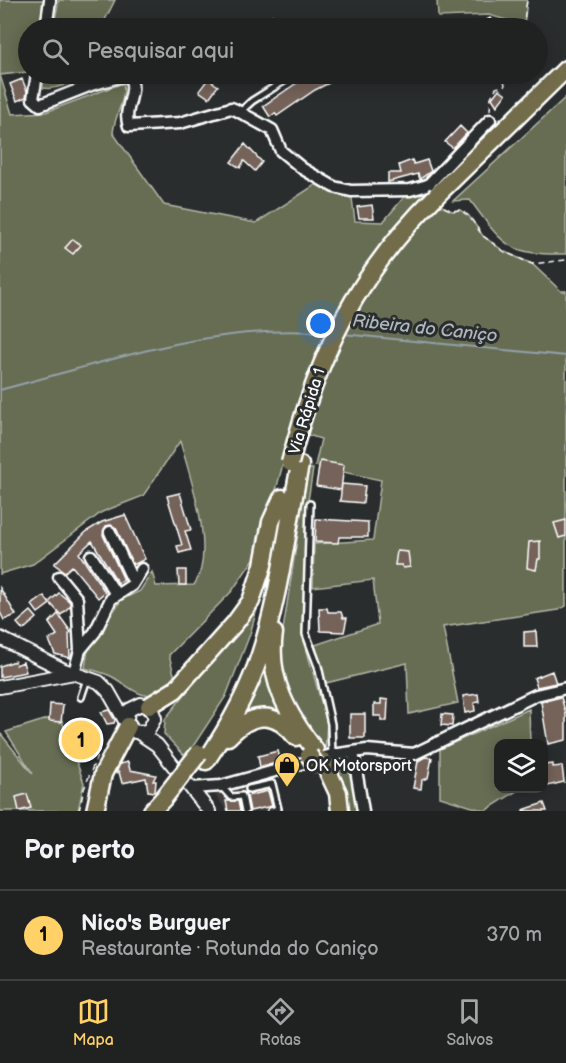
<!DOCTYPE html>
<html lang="pt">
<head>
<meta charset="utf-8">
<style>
  :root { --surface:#202222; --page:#282a2a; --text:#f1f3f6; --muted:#a2a4a5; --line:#3d3f40; --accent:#ffd166 }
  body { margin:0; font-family:"Balsamiq Sans",sans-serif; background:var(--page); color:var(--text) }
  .controls { position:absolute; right:18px; bottom:18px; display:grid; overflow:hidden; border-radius:12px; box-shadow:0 3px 15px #0003 }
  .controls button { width:54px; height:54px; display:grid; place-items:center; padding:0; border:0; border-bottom:2px solid var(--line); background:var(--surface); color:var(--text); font:30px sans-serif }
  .you { position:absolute; left:321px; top:324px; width:21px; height:21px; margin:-15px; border:4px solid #fff; border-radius:50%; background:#1a73e8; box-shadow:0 0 0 9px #1a73e833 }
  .badge { display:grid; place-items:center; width:39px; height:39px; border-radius:50%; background:var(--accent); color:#111; font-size:20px; font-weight:700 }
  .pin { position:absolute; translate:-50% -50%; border:3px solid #fff; box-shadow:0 2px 6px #0006 }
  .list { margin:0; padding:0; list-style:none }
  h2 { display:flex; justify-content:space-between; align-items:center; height:78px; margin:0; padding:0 24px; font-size:26px }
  h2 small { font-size:20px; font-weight:400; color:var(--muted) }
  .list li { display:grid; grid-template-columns:39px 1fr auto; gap:18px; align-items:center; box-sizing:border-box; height:90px; padding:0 24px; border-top:2px solid var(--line) }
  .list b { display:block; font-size:22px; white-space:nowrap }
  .list p { margin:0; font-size:20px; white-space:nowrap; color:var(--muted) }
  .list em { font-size:20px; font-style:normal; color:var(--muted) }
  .icon { flex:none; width:33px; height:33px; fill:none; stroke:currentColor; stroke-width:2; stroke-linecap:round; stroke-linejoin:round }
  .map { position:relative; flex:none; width:566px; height:811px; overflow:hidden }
  .search { position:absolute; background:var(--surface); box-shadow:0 3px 15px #0003; left:18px; right:18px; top:18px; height:66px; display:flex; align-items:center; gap:15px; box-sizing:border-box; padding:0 21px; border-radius:33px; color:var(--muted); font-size:22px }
  .sheet { height:168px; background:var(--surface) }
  nav { display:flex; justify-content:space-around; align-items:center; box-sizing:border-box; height:84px; border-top:2px solid var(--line); background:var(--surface); font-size:16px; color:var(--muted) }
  nav a { display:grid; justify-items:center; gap:3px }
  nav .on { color:var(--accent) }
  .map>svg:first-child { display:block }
  .built { fill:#403e3b }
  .green { fill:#666d52; stroke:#b2b6a8; stroke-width:1.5 }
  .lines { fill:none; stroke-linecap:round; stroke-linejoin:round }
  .stream { stroke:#94a1a9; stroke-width:2 }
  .building { fill:#74645a; stroke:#fff; stroke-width:1.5 }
  .service-casing { stroke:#fff; stroke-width:10 }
  .minor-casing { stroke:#fff; stroke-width:15 }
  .tertiary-casing { stroke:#fff; stroke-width:16 }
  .trunk-casing { stroke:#fff; stroke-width:21 }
  .path { stroke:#fff; stroke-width:1.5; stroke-dasharray:6 4.5; stroke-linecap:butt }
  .service { stroke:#2a2d2e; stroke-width:5 }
  .minor { stroke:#2a2d2e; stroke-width:10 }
  .tertiary { stroke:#2a2d2e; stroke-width:12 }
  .trunk { stroke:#726c4b; stroke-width:16 }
  .trunk-bridge-casing { stroke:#fff; stroke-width:21; stroke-linecap:butt }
  .trunk-bridge { stroke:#726c4b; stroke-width:16 }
  .labels { text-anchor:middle; stroke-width:6; stroke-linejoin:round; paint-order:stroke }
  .street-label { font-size:16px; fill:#fff; stroke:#2a2d2e }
  .poi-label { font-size:16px; fill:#fff; stroke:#2a2d2e; text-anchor:start }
  .water-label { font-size:18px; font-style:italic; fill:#aeb8be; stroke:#2a2d2e }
</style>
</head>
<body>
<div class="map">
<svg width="566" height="811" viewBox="0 0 566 811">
  <rect width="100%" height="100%" fill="#2a2d2e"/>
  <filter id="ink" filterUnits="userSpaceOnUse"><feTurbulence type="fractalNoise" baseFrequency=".0167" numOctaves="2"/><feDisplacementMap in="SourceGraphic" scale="12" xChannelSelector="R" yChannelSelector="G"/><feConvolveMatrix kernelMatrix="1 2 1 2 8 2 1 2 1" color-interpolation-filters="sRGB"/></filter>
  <g filter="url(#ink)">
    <!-- built -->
    <path class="built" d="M276 781 282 811H227L214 793Z"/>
    <!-- green -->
    <path class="green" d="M0 0H44L45 2 40 28H28V72L0 75 12 114 46 112 123 83C127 99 114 116 113 133L164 205 256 223 318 183 351 191 355 221 383 222 410 190 452 211 460 210 469 216 483 236 505 252 532 264 561 291H566V606L558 610 443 627 458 703 409 714 407 663 326 683 315 645 378 624 373 580 313 587 314 544 373 540 381 480 315 466 321 439 292 430 260 550 232 591 169 655 175 678C148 703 145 698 116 679 107 673 95 671 85 668L88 650 121 600 140 591 152 572 156 586 194 585C217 552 190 477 180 441L143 496 102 512 33 564 0 574Z
      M59 0H115L101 28H53Z
      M437 0H527L524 25 489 15 438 17Z
      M43 74H79C73 84 55 90 43 88Z
      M566 97V254C507 255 504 246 470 200L453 201Z
      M308 469H313L307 507V562L303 637 327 723 325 751 296 713 283 680 280 649Z
      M259 602 250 634 226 696 186 757 164 734 165 719Z
      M270 646 288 717C269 708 258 709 239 718Z
      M529 709 530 743 498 744V788L520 789 485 811 440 797V749Z
      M60 715 84 783 78 811H0V733L33 774 6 732Z
      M345 761 361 804 360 811H344L329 763Z"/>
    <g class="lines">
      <!-- stream -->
      <path class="stream" d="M343 334 566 356
        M0 390C107 362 216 322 329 333"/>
    </g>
    <!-- building -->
    <path class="building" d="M272 15 279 21 273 28H260Z
      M490 18 496 28H473Z
      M140 21 162 25V28H138Z
      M310 74H347L315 90 277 116 275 113 270 117 263 106Z
      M22 79 27 91 26 97 17 101 10 84Z
      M208 79 218 86 209 98 199 91Z
      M499 89 506 94 497 106 492 98Z
      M460 126 467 133 453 148 445 142Z
      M245 144 262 162 255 171 244 161 240 168 231 162Z
      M412 160 414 164 427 160 431 171 420 179 418 174 388 182V173H401L399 165Z
      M372 205 374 218H359L357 207Z
      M73 239 81 245 73 254 65 248Z
      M320 461 344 465 341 490 316 486Z
      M342 484 365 486 363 503 340 501Z
      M180 493 191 530 185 531 191 550 179 553 177 546 182 545 167 496Z
      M125 515 145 559 133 565 116 528 111 525 106 526 103 535 124 580 118 583 92 541 79 553 105 592 98 598 72 566 65 572 54 564 87 531 102 522Z
      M316 519 368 522V537H339L338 543 315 542Z
      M566 520V536L559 538 554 523Z
      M540 541V559H538L536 570 527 568 529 542Z
      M397 551 408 552 410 567 403 568 402 565H395Z
      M178 570H186V585H179Z
      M0 588 16 615 4 620 0 612Z
      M59 593 70 602V606L61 615 49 602Z
      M44 596 50 604 38 613 32 605Z
      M319 608H327L328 612H341L343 618H347L344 632 320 631Z
      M31 611 37 618 23 630 17 623Z
      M58 614 71 632 69 634 70 658 55 654 49 640 57 635 49 623Z
      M536 631 537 647H524V632Z
      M15 661 16 665 23 662 26 672 0 677V666Z
      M552 671 556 683 537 687 534 678Z
      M478 694 479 702 474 703 475 711 465 713 463 696Z
      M561 697 566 714V740L548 744 541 702Z
      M381 699 388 700 387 721H381V716H374V704H381Z
      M50 704 63 705 61 722 49 721Z
      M109 710 115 720 114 723 107 724 101 712Z
      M350 714H365V738H350Z
      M442 714 453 715 452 726 441 725Z
      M86 730 90 741 75 745 72 735Z
      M278 751 281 762 260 767 258 756Z
      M425 757 432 758 428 778 422 780 421 789 413 788 418 761Z
      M128 762 130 770 156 775 153 781H156L155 792 148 791 146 778 122 783 119 772 116 773 120 764Z
      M553 764V767L562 766 564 782 543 787V765Z
      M268 791 272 806 250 811 247 796Z
      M27 794 31 808 19 811 16 797Z
      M226 801H238L240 811H228Z
      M544 803 547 811H523V810Z"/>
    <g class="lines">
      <!-- service casing -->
      <g class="service-casing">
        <path id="service" d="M374 28H392
          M240 112 252 101 295 74
          M310 504 306 634 318 666 331 724 332 755
          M81 697 87 679
          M221 786 231 797 242 796 245 811
          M249 789 272 784 278 809 271 811"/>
      </g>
      <!-- minor casing -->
      <g class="minor-casing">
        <path id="minor" d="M46 28 50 0
          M37 74 33 99 40 105 91 85 130 74C138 95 122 108 129 126L180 123 231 108 236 110 272 130 281 151 303 169 334 187 351 191 410 190 428 185 490 120
          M110 532 131 577 134 579
          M91 556 116 594
          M59 577 77 599 80 650 74 673
          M80 650 95 632 111 599 132 585 142 569
          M353 752 363 811
          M192 788 221 786 332 755 367 750 414 754 536 695 566 688"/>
      </g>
      <!-- tertiary casing -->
      <g class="tertiary-casing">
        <path id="tertiary" d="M0 638 64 670 99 682 108 691 128 726 135 732 148 731 155 718 151 708 141 704 129 710 126 720
          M0 687 74 673
          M139 733 157 745 209 811"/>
      </g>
      <!-- trunk casing -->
      <g class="trunk-casing">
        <path id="trunk" d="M437 195 566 69
          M274 633C267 679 288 715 315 750
          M149 706 175 690 235 623 251 601 263 565 271 522 282 498
          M228 737C251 713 274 709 296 737
          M206 761C228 728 248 693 260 655 280 594 287 528 300 465
          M323 761 338 793 340 811
          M95 811 103 774 128 726
          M152 811 163 799"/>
      </g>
      <!-- path -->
      <path class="path" d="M523 28 527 0
        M490 110 491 97 496 88 505 85 504 80 508 74
        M444 207 452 211 460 210 469 216 483 236 505 252 532 264 566 260
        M79 811 84 789 99 751"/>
      <!-- service -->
      <use href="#service" class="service"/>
      <!-- minor -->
      <use href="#minor" class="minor"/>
      <!-- tertiary -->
      <use href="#tertiary" class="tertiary"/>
      <!-- trunk -->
      <use href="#trunk" class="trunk"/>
      <!-- trunk-bridge casing -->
      <g class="trunk-bridge-casing">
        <path id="trunk-bridge" d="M290 463C318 354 356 275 437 195
          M309 755 316 766
          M163 799 199 753"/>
      </g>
      <!-- trunk-bridge -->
      <use href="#trunk-bridge" class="trunk-bridge"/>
    </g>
  </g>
  <!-- icons -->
  <defs>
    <g id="shop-pin" transform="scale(1.35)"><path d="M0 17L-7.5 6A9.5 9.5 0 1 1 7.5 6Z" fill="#ffd166" stroke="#2a2d2e"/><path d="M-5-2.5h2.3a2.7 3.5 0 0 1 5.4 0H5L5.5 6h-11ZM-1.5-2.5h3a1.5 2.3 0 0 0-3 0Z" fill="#111"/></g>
  </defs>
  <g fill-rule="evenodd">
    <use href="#shop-pin" x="287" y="765"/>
  </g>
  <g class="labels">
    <!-- street labels -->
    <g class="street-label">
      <text transform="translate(306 411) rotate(-73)" y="6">Via Rápida 1</text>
    </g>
    <!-- poi labels -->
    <g class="poi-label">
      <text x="306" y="771">OK Motorsport</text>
    </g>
    <!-- water labels -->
    <g class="water-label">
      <text transform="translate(425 328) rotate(6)" y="6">Ribeira do Caniço</text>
    </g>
  </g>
</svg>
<div class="controls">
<button><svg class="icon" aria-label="layers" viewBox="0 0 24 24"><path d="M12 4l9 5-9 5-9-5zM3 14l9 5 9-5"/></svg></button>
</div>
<div class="you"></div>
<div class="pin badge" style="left:81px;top:740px">1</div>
<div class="search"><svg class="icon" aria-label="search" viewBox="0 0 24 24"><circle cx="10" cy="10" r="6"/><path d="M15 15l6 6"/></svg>Pesquisar aqui</div>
</div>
<section class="sheet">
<h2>Por perto<small></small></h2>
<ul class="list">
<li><span class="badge">1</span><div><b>Nico's Burguer</b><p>Restaurante · Rotunda do Caniço</p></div><em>370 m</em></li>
</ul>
</section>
<nav>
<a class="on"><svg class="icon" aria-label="map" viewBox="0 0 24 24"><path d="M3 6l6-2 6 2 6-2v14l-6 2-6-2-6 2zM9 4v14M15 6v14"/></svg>Mapa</a>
<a><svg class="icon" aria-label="directions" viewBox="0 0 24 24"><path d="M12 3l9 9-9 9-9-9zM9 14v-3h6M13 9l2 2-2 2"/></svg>Rotas</a>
<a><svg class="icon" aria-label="saved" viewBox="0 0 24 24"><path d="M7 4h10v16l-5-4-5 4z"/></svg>Salvos</a>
</nav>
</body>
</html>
